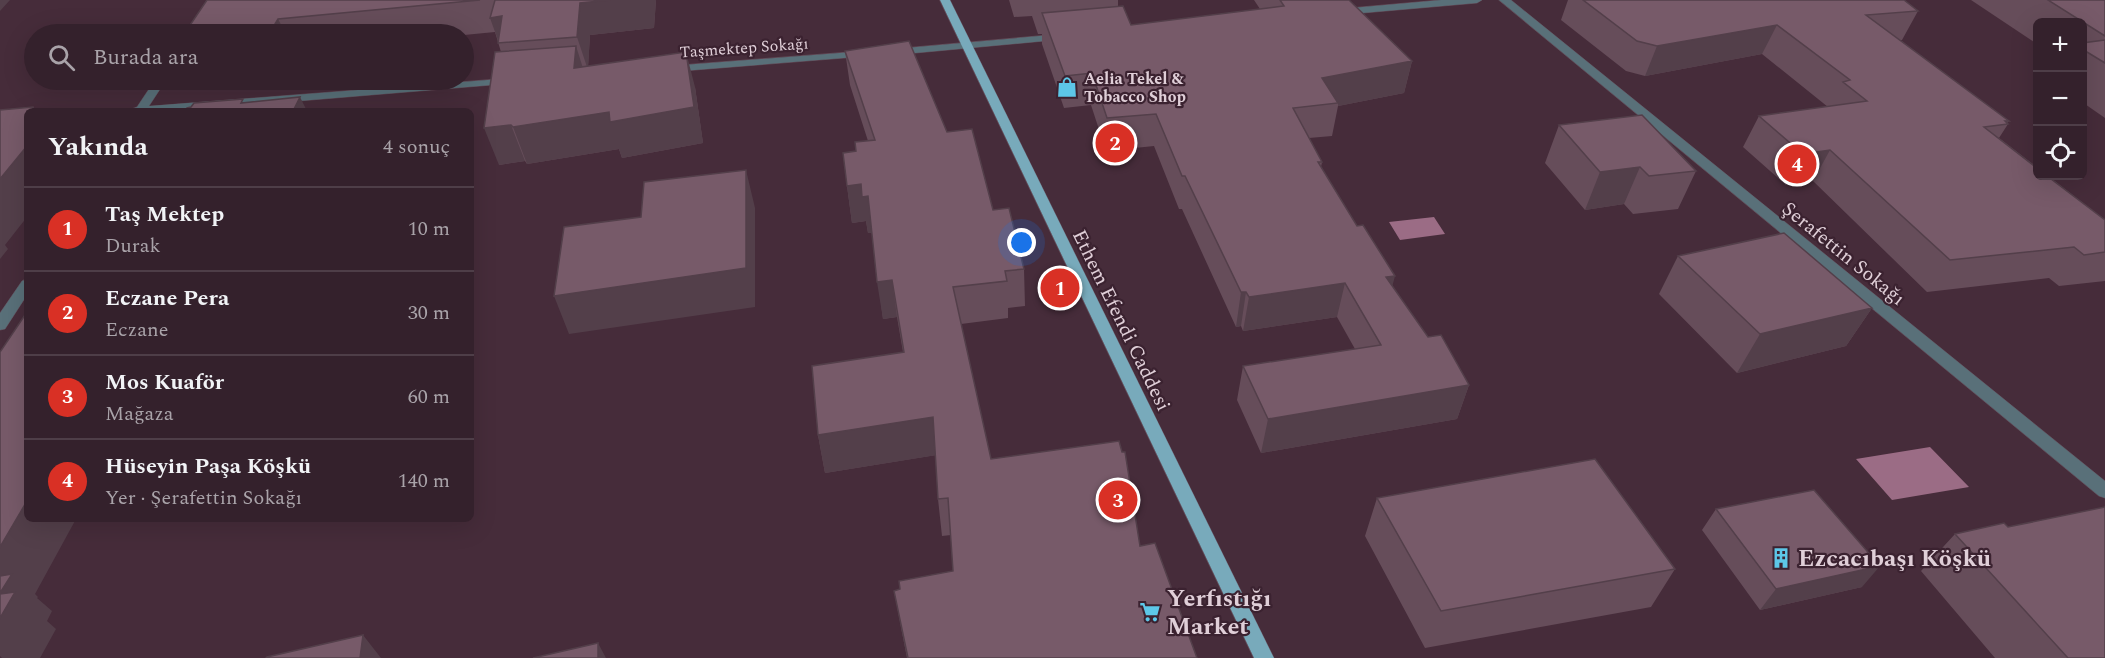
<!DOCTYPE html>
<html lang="tr">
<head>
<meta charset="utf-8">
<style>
  :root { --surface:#34212c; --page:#3c2934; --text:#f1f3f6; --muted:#a9a3a9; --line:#4e3e48; --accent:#d93025 }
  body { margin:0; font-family:Spectral,serif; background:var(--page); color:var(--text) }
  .controls { position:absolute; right:18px; top:18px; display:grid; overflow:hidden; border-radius:9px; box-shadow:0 6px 24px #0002 }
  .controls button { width:54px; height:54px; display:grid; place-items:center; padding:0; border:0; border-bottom:2px solid var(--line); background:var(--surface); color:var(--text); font:30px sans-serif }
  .you { position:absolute; left:1022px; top:243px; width:21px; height:21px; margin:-15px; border:4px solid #fff; border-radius:50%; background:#1a73e8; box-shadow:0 0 0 9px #1a73e833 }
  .badge { display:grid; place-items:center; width:39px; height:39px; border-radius:50%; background:var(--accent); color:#fff; font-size:20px; font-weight:700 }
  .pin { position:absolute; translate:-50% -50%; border:3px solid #fff; box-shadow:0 2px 6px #0006 }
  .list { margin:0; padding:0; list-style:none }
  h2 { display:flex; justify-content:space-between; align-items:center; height:78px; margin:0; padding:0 24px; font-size:26px }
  h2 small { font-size:20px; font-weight:400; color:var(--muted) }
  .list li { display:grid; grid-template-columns:39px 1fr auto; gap:18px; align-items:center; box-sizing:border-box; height:84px; padding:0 24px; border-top:2px solid var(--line) }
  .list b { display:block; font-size:22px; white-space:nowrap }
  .list p { margin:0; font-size:20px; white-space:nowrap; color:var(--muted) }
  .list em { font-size:20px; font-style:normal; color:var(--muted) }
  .icon { flex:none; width:33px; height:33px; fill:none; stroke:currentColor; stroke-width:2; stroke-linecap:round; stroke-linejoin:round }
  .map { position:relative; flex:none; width:2105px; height:658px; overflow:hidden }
  .search { position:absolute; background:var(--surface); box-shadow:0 6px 24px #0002; left:24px; top:24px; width:450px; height:66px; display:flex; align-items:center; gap:15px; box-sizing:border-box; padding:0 21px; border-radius:33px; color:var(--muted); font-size:22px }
  .panel { position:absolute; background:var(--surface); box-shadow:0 6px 24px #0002; left:24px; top:108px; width:450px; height:414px; border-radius:9px }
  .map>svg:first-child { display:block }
  .water { fill:#9b6c85 }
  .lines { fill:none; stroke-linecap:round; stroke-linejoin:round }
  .minor-casing { stroke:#624956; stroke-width:1 }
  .major-casing { stroke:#624956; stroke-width:1 }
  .minor { fill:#597079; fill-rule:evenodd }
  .major { fill:#78aabb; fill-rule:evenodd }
  .wall { fill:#664d5a }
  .shaded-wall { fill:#533f4a }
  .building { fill:#775a69; stroke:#533f4a; stroke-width:1.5 }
  .labels { text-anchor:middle; stroke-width:4.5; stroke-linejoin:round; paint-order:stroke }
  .far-street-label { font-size:16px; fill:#e0cfd8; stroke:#3b2230 }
  .far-poi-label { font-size:16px; font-weight:bold; fill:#e0cfd8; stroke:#3b2230; text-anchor:start }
  .street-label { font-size:20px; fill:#e0cfd8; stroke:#3b2230 }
  .near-poi-label { font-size:24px; font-weight:bold; fill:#e0cfd8; stroke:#3b2230; text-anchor:start }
</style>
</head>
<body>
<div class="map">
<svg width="2105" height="658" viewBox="0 0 2105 658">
  <rect width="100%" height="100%" fill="#462c3a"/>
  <!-- water -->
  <path class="water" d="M1434 217 1445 234 1400 240 1389 222Z
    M1930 447 1969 487 1892 500 1856 459Z"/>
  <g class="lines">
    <!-- minor casing -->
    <g class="minor-casing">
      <path id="minor" d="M1441 0H1482L1477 3 1340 15 1335 12 1340 9Z
        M1499 0H1511L2105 481V498L2099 496Z
        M1062 34 1068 37 1066 39 894 55 888 52 894 49Z
        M865 51 871 54 869 56 670 72 664 69 670 66Z
        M512 78 516 79V83L178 111H126L137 107 155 80H166L149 106Z
        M27 279V295L5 329 0 330V313L22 281Z"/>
    </g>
    <!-- major casing -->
    <g class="major-casing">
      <path id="major" d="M940 0H950L1274 658H1254Z"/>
    </g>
    <!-- minor -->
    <use href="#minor" class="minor"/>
    <!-- major -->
    <use href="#major" class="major"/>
  </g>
  <!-- wall -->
  <path class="wall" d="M207 0H656L654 28 590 35 588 66 695 87 703 143 622 158 619 149 527 164 525 161 499 165 501 52 495 32 464 35 184 34Z
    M1009 0H1118V7L1131 25 1260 9 1254 0H1349L1412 61 1404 93 1338 106 1332 136 1309 138 1322 162 1321 167 1392 286 1428 337 1469 385 1457 419 1261 453 1237 400 1243 366 1355 349 1337 317 1243 331 1241 326 1236 327 1182 209H1179L1154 146 1106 151 1091 105 1064 108 1042 44V34H1038L1032 16 1014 17Z
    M1568 0H1904L1918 11 1902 40H1900L2009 121 2007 123 2008 124 1999 138 2105 220V281L2059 286 2049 278 1927 292 1813 181 1786 185 1743 147 1759 116 1828 107 1762 54 1645 76 1626 71 1561 20Z
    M1971 0H2105V118L2082 102V22H2037V44Z
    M845 51 947 132 993 210 1024 269 1025 306 1008 308V318L961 324 991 459 1140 546 1197 658H907L894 591 953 571 951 535 942 536 938 499 936 455 825 473 818 435 903 352 897 317 883 319 872 233H868L866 221 852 223 847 186 856 151 868 141 850 85Z
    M1559 125 1696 171 1678 209 1633 214 1624 204 1585 210 1545 163Z
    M1678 256 1872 308 1846 346 1737 373 1659 294Z
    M1377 498 1675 569 1651 607 1425 648 1365 536Z
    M1716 509 1862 587 1760 610 1702 530Z
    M2008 527 2105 658H1995L1921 571 1955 534Z"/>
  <!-- shaded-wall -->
  <path class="shaded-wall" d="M0 0H10L0 11Z
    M610 0H656L654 28 590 35 588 70 577 37 580 3Z
    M502 16 499 43 490 18Z
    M278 19 286 34H269Z
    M1777 25 1762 54 1645 76 1657 46Z
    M576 46 587 81 574 68Z
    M686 52 695 87 703 143 622 158 619 149 527 164 513 127Z
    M1412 61 1404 93 1338 106V103L1322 78Z
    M300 97 307 111H293Z
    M511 125 525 161 499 165 484 128Z
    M27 146V217L5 245 8 249 0 259V179Z
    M1830 150 1813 181 1786 185 1803 154Z
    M1640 167 1624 204 1585 210 1600 172Z
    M746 170 755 208V307L569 334 554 296Z
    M861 184 868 196 873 233H868L866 221 852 223 847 186Z
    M1395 276 1386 310V277Z
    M892 280 897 317 883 319 877 282Z
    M1345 283 1337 317 1243 331 1249 297Z
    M1241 292H1246L1241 326 1236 327Z
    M1872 308 1846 346 1737 373 1760 334Z
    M1469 385 1457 419 1261 453 1268 419Z
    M933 417 937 455 825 473 818 435Z
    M27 501V519H76L35 594 38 597 37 598 52 611 47 621 56 629 40 658H2L0 656V547Z
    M1880 566 1862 587 1760 610 1776 589Z
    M363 635 381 658H360Z
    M598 643 606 658H598Z"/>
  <!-- building -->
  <path class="building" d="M207 0H480L278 19 269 34H184Z
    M495 0H610L580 3 577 37 498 43 502 16 490 18Z
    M1280 0H1349L1412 61 1322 78 1338 103 1293 108 1322 162H1318L1357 226 1363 225 1395 276 1386 277 1428 337 1441 335 1469 385 1268 419 1243 366 1381 345 1345 283 1249 297 1246 292H1241L1185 176H1182L1156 114 1107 118 1092 73 1065 76 1042 13 1123 6 1131 25 1284 6Z
    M1583 0H1904L1918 11 1866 15 2009 121H2005L2008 124 1984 127 2037 168V176H2047L2105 220V252L2084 255 2074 247 1950 260 1830 150 1803 154 1759 116 1867 101 1843 82 1850 80 1777 25 1657 46 1637 41Z
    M2048 0H2105V36Z
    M2105 40V63L2082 49V43Z
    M909 41 947 132 972 129 993 210 1009 208 1024 269 1005 271 1007 281 953 287 991 459 1119 441 1122 452H1125L1140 546 1155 543 1197 658H908L894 591 900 589 899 581 953 571 948 498 938 499 933 417 818 435 812 366 904 352 892 280 877 282 868 196 862 197 861 184 847 186 843 153 856 151 855 142 875 140 845 51Z
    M576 46 574 68 686 52 694 107 610 122 609 112 513 127 511 125 484 128 495 52Z
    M300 97 293 111H185L187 108 191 107 194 103 243 99 241 103Z
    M33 107 34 111H27V146L0 179V110Z
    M1642 115 1696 171 1649 176 1640 167 1600 172 1559 125Z
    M746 170V268L554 296 564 227 641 217 644 182Z
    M1784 233 1872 308 1760 334 1678 256Z
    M27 312V501L0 547V352Z
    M1595 459 1675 569 1441 611 1377 498Z
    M1814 490 1880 566 1776 589 1716 509Z
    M2105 507V658H2068L1955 534 2004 523 2008 527Z
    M12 574 0 593V576Z
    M15 592 0 618V594Z
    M363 635 360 658H266L267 657Z
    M598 643V658H533Z"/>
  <!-- icons -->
  <defs>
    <g id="shop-bare" transform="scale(1.62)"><path d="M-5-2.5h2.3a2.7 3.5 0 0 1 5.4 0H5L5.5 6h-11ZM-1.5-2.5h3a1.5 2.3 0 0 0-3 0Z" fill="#5dc7e8" stroke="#3b2230" stroke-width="2.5" paint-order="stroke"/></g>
    <g id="building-bare" transform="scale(1.62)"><path d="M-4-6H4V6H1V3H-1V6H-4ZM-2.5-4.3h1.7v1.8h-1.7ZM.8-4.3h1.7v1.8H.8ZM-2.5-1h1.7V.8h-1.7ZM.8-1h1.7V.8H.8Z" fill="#5dc7e8" stroke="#3b2230" stroke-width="2.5" paint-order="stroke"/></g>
    <g id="supermarket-bare" transform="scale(1.62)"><path d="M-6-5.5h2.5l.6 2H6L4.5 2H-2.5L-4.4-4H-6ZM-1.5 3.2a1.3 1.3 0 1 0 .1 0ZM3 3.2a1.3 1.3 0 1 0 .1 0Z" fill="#5dc7e8" stroke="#3b2230" stroke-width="2.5" paint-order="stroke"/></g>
  </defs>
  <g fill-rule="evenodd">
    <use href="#shop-bare" x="1067" y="87"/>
    <use href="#building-bare" x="1781" y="558"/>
    <use href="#supermarket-bare" x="1150" y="612"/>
  </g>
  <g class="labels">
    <!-- far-street labels -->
    <g class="far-street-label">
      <text transform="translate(744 47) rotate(-4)" y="6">Taşmektep Sokağı</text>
    </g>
    <!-- far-poi labels -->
    <g class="far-poi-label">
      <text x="1084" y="84">Aelia Tekel &amp;<tspan x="1084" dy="18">Tobacco Shop</tspan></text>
    </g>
    <!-- street labels -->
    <g class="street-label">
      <text transform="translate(1844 253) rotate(39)" y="7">Şerafettin Sokağı</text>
      <text transform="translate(1122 320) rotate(64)" y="7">Ethem Efendi Caddesi</text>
    </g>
    <!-- near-poi labels -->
    <g class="near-poi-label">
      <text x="1798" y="566">Ezcacıbaşı Köşkü</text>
      <text x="1167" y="606">Yerfıstığı<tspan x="1167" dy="28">Market</tspan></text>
    </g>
  </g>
</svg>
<div class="controls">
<button>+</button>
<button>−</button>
<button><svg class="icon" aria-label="locate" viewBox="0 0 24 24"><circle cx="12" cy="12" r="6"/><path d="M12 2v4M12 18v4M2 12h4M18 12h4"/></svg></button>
</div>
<div class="you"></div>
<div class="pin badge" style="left:1060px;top:288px">1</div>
<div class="pin badge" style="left:1115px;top:143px">2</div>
<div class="pin badge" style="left:1118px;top:500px">3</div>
<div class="pin badge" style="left:1797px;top:164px">4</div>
<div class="search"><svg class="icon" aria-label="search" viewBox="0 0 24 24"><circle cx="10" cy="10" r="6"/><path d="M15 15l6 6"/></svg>Burada ara</div>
<section class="panel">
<h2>Yakında<small>4 sonuç</small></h2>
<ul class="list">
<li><span class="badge">1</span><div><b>Taş Mektep</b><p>Durak</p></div><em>10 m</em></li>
<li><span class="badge">2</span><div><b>Eczane Pera</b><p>Eczane</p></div><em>30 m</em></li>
<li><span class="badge">3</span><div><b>Mos Kuaför</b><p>Mağaza</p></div><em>60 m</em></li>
<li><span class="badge">4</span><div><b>Hüseyin Paşa Köşkü</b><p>Yer · Şerafettin Sokağı</p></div><em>140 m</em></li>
</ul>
</section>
</div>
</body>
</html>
